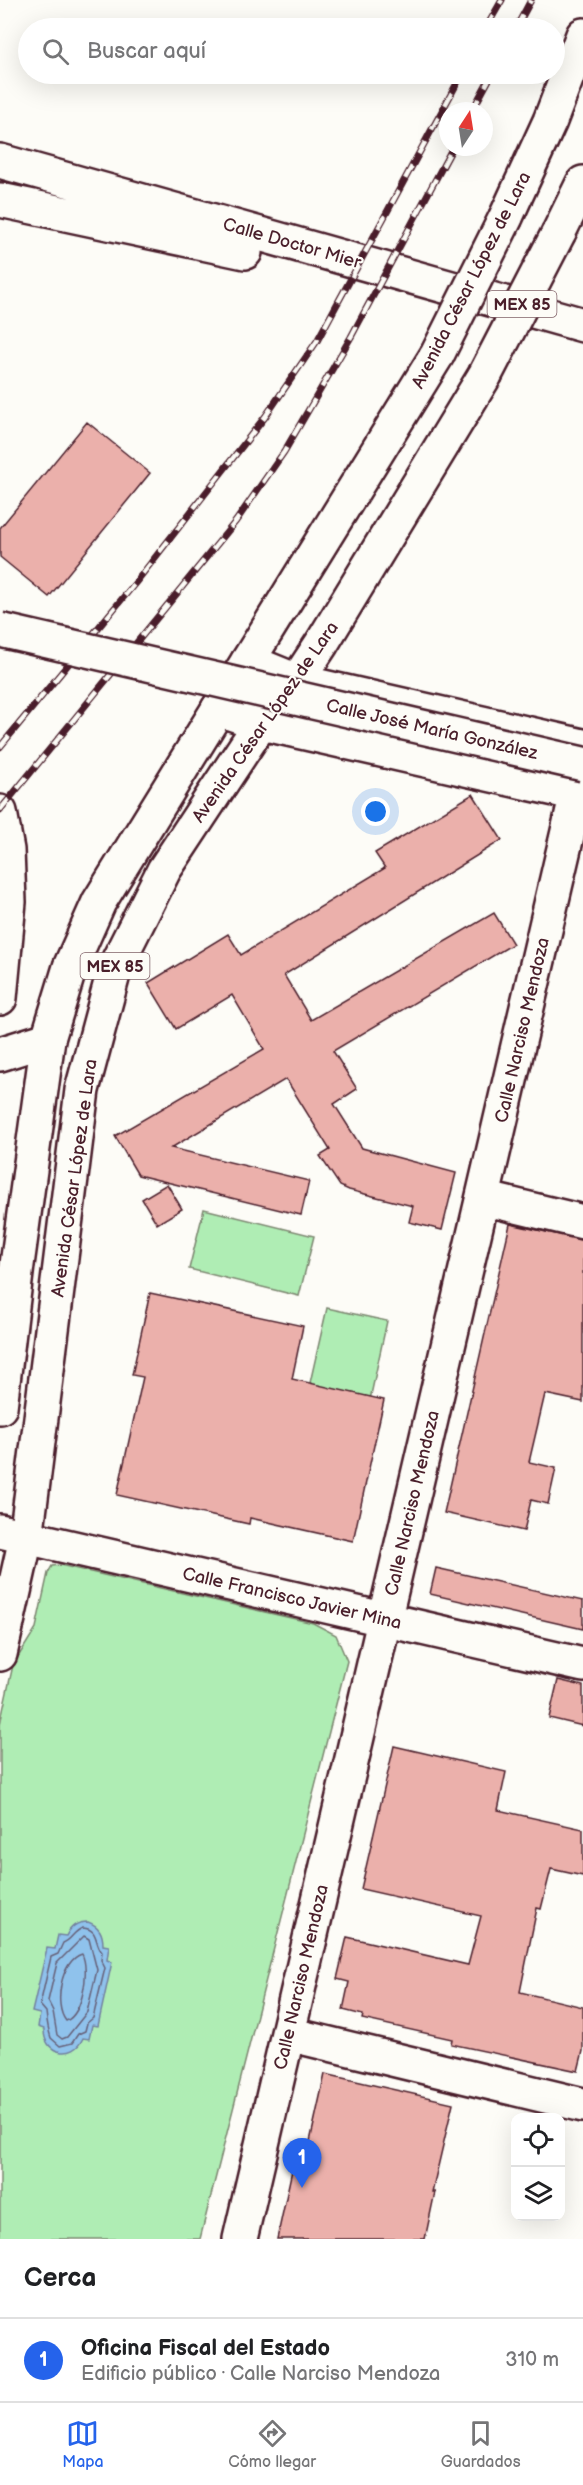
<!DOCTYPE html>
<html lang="es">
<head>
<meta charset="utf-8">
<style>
  :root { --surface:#fff; --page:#f6f6f6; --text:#202124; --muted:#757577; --line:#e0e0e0; --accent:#2563eb }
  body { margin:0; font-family:"Balsamiq Sans",sans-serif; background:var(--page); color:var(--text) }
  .controls { position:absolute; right:18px; bottom:18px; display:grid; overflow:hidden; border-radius:12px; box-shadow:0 6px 24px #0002 }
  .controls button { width:54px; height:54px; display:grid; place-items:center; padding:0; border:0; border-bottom:2px solid var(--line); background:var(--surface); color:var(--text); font:30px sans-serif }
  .compass { position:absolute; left:439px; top:102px; width:54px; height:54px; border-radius:50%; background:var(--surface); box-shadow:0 6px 24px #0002; rotate:12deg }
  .you { position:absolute; left:376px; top:812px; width:21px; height:21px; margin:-15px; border:4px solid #fff; border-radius:50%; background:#1a73e8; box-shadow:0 0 0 9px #1a73e833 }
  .badge { display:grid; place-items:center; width:39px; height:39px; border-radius:50%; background:var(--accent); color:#fff; font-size:20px; font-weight:700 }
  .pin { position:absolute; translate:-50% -50px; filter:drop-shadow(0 2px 3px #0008) }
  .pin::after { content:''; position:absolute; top:32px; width:21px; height:18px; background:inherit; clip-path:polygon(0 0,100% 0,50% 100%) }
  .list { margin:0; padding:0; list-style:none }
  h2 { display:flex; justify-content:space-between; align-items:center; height:78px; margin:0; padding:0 24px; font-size:26px }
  h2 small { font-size:20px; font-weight:400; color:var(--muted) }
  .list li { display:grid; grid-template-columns:39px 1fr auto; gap:18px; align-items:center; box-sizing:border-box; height:84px; padding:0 24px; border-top:2px solid var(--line) }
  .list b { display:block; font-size:22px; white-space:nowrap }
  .list p { margin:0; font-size:20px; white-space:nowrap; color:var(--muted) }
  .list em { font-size:20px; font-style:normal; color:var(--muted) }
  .icon { flex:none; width:33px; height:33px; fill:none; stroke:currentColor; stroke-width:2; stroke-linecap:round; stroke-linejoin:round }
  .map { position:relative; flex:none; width:583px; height:2239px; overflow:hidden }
  .search { position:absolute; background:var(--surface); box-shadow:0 6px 24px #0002; left:18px; right:18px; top:18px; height:66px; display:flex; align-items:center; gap:15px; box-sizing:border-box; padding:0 21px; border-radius:33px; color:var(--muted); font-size:22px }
  .sheet { height:162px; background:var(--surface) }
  nav { display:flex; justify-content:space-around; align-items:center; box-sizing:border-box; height:84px; border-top:2px solid var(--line); background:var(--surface); font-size:16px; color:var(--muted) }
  nav a { display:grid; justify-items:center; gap:3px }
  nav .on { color:var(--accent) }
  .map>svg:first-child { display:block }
  .green { fill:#afedb4; stroke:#7c8670; stroke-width:1.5 }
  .water { fill:#8fc2ec; stroke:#73819f; stroke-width:1.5 }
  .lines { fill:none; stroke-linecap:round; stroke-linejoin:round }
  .shore { stroke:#666078; stroke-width:1.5 }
  .building { fill:#ebb0ab; stroke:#4a1f2b; stroke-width:1.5 }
  .minor-casing { stroke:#4a1f2b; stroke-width:38 }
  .major-casing { stroke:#4a1f2b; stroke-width:38 }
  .minor { stroke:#fdfcf7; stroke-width:33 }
  .major { stroke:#fdfcf7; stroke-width:33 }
  .rail-casing { stroke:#4a1f2b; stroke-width:7 }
  .rail { stroke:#fdfcf7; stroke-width:4.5; stroke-dasharray:14; stroke-linecap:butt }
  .major-bridge-casing { stroke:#4a1f2b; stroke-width:38; stroke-linecap:butt }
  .major-bridge { stroke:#fdfcf7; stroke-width:33 }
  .labels { text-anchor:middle; stroke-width:4.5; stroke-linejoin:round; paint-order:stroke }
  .shield { fill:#fdfcf7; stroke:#806168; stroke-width:1.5 }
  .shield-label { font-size:16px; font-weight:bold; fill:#4a1f2b }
  .street-label { font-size:18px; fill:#4a1f2b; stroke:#fdfcf7 }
</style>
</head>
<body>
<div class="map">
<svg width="583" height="2239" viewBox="0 0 583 2239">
  <rect width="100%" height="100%" fill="#fdfcf7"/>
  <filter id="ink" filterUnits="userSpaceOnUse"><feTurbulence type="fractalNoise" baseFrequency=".0167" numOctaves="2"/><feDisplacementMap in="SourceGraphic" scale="12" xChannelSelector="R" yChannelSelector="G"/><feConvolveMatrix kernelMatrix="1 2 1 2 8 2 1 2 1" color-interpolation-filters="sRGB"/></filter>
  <g filter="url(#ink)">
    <!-- green -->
    <path class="green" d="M204 1209 314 1236 299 1296 189 1269Z
      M327 1308 387 1321 363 1432 302 1418Z
      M60 1565 313 1623 336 1635 347 1661 200 2239H0V1724L13 1665 36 1628 48 1573 52 1566Z"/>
    <!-- water -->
    <path class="water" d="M88 1922C99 1926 103 1933 103 1945L109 1946 107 1960 112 1962 98 2026 92 2025 89 2039 83 2038C73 2061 43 2054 44 2029L38 2027 40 2014 32 2012 47 1948 55 1949 58 1935 66 1936C71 1926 77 1922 88 1922Z"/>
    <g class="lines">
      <!-- shore -->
      <path class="shore" d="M83 1928C99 1929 94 1943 102 1952L101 1960 105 1968 93 2018 87 2023 85 2031 78 2034 72 2043 60 2046 51 2038C48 2029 47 2022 46 2012L40 2005 51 1957 58 1954 63 1943C72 1940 73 1931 83 1928Z
        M84 1936 89 1939 97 1970 87 2012 67 2037 62 2039 57 2035 53 2011 48 2001 57 1963Z
        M82 1954C90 1970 83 2014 66 2021 53 2005 61 1960 82 1954Z"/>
    </g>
    <!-- building -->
    <path class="building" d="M87 422 150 473 49 597 0 557V528Z
      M473 794 502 840 284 975 311 1020 494 913 513 944 333 1051 357 1089 334 1104 362 1148 456 1173 442 1230 409 1222 413 1206 349 1190 340 1186 320 1156 330 1150 286 1079 171 1148 309 1181 301 1215 138 1175 115 1136 264 1049 232 995 176 1029 148 983 228 934 241 955 385 868 375 853Z
      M167 1184 182 1209 157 1224 142 1199Z
      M510 1224 583 1240V1402L545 1394 529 1462 556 1468 548 1504 531 1500 524 1531 444 1513Z
      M150 1293 303 1326 292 1379 384 1400 353 1541 250 1518 249 1524 117 1495 143 1377 132 1375Z
      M436 1568 583 1601V1629L430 1594Z
      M558 1680 583 1686V1726L549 1718Z
      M394 1746 506 1772 498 1810 583 1829V1876L551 1869 541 1909 537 1908 520 1992 583 2007V2051L578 2071 451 2044 452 2039 362 2019 363 2015 343 2010 349 1982 337 1979 347 1937 468 1965 481 1916 361 1889Z
      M325 2074 453 2103 432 2192H435L425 2239H277L294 2161 305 2164Z"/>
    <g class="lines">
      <!-- minor casing -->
      <g class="minor-casing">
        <path id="minor" d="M248 661 297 681 583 746
          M218 709 261 723 577 794
          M0 1054 48 1039
          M483 1198 583 1222
          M0 1531 583 1665
          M288 2034 583 2105
          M240 2239 583 767"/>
      </g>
      <!-- major casing -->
      <g class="major-casing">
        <path id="major" d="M0 161 583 325
          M0 200 245 252
          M506 217 550 121 583 35
          M559 232 583 183
          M0 812 7 850 9 902 0 998
          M0 1407 17 1265 48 1039 70 967 99 902 437 355
          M0 1654 26 1538 82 1090 115 967 164 870 261 723 297 681 322 643 485 375"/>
      </g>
      <!-- minor -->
      <use href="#minor" class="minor"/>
      <!-- major -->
      <use href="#major" class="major"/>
      <!-- rail casing -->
      <g class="rail-casing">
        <path id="rail" d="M486 28 502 0
          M516 28 531 0
          M472 111 492 74
          M0 747 136 582 265 417 317 341 462 74
          M0 810 236 521 284 452 351 337 453 147"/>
      </g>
      <!-- rail -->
      <use href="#rail" class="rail"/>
      <!-- major-bridge casing -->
      <g class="major-bridge-casing">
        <path id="major-bridge" d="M437 355 506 217
          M485 375 559 232
          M0 630 583 764"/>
      </g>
      <!-- major-bridge -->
      <use href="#major-bridge" class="major-bridge"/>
    </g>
  </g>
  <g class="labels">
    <!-- shield labels -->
    <g class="shield">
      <rect x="487.5" y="291" width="69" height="26" rx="4.5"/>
      <rect x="80.5" y="953" width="69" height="26" rx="4.5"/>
    </g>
    <g class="shield-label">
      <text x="522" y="310">MEX 85</text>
      <text x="115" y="972">MEX 85</text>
    </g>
    <!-- street labels -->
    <g class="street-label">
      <text transform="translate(292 243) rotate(16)" y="6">Calle Doctor Mier</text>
      <text transform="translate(471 280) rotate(-63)" y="6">Avenida César López de Lara</text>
      <text transform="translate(265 722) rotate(-55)" y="6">Avenida César López de Lara</text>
      <text transform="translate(432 729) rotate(13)" y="6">Calle José María González</text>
      <text transform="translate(522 1030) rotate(-77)" y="6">Calle Narciso Mendoza</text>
      <text transform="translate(74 1178) rotate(-82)" y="6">Avenida César López de Lara</text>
      <text transform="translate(412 1503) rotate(-77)" y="6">Calle Narciso Mendoza</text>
      <text transform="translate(292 1598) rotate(13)" y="6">Calle Francisco Javier Mina</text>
      <text transform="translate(301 1977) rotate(-77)" y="6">Calle Narciso Mendoza</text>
    </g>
  </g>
</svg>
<div class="controls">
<button><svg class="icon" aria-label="locate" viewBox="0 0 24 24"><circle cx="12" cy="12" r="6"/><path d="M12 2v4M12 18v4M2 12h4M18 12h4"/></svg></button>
<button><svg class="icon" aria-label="layers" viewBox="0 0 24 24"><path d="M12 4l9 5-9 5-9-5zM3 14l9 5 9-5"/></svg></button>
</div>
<svg class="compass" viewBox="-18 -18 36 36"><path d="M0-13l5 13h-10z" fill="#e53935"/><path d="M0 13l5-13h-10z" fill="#757577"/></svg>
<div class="you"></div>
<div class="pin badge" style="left:302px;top:2188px">1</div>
<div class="search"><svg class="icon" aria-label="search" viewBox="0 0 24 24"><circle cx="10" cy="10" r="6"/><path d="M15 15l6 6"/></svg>Buscar aquí</div>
</div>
<section class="sheet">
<h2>Cerca<small></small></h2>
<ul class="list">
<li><span class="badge">1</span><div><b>Oficina Fiscal del Estado</b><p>Edificio público · Calle Narciso Mendoza</p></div><em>310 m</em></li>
</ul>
</section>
<nav>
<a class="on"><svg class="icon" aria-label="map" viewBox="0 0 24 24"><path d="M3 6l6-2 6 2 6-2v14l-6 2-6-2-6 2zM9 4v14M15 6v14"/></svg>Mapa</a>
<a><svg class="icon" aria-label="directions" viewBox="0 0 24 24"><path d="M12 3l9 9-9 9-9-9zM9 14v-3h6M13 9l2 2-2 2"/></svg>Cómo llegar</a>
<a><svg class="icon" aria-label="saved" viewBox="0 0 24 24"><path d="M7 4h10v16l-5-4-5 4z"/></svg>Guardados</a>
</nav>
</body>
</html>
